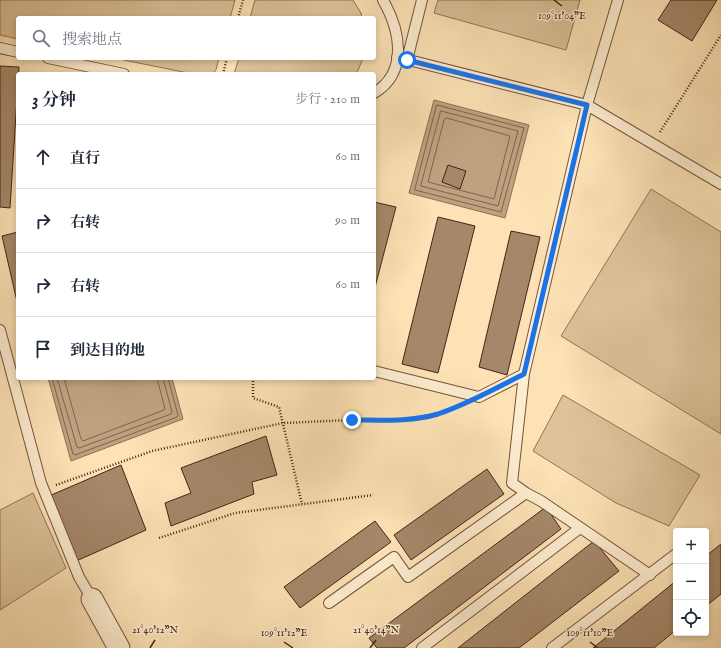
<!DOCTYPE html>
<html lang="zh">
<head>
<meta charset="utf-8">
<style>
  :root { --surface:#fff; --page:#f2f2f3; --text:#1f2937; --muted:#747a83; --line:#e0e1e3 }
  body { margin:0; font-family:"IM FELL English","Noto Serif SC",serif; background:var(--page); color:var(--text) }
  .controls { position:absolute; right:12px; bottom:12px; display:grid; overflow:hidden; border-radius:4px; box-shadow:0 2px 6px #0003 }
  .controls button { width:36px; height:36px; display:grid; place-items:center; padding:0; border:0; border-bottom:1px solid var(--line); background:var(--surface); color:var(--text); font:20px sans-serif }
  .stop { position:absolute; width:12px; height:12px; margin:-9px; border:3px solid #1a73e8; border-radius:50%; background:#fff }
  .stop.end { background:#1a73e8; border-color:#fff; box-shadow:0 1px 4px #0008 }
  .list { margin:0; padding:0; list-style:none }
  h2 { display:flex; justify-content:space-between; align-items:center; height:52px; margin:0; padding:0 16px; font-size:17px }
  h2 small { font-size:13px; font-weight:400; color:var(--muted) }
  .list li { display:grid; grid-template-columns:26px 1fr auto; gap:12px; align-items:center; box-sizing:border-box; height:64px; padding:0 16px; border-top:1px solid var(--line) }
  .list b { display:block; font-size:15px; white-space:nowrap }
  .list em { font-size:13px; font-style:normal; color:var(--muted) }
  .icon { flex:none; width:22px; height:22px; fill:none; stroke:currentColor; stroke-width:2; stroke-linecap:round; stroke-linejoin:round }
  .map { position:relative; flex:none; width:721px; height:648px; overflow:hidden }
  .search { position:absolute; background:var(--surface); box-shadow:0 2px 6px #0003; left:16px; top:16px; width:360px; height:44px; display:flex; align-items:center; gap:10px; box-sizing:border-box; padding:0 14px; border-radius:4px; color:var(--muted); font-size:15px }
  .panel { position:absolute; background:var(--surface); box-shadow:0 2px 6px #0003; left:16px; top:72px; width:360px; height:308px; border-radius:4px }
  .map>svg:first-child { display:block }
  .green { fill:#ddc29a; stroke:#927358 }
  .water { fill:#bea17f; stroke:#8e6f55 }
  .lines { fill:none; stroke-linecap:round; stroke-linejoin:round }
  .shore { stroke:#82624a; stroke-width:1 }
  .building { fill:#a58769; stroke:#462416 }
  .lane-casing { stroke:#74543e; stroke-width:12 }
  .street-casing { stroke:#74543e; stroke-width:23 }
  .path { stroke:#462416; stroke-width:2.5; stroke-dasharray:1 2; stroke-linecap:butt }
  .lane { stroke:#fdeccf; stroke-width:10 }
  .street { stroke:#fdeccf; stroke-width:21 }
  .route { stroke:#1a73e8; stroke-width:5 }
  .ticks { fill:none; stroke:#462416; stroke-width:1.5 }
  .ticks-label { font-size:10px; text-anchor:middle; fill:#462416; stroke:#fdeccf; stroke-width:3; stroke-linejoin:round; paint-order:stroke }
</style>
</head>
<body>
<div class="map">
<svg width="721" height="648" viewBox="0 0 721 648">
  <rect width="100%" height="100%" fill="#fce2b5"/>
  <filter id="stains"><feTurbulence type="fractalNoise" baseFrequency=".005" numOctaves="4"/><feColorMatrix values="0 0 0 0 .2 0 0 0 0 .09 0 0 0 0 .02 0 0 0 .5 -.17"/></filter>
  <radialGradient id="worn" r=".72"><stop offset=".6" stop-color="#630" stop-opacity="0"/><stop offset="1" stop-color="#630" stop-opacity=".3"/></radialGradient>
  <!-- green -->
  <path class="green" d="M0 0H235L230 18H18V39L0 35Z
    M255 0H353L361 13 362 18H250Z
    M438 0H580L566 50 434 13Z
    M114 58H219L216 70 212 74H193Z
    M239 58H363L359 68 356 74H234Z
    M651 189 721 232V434L561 336Z
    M563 395 700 475 669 526 616 503 533 451Z
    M33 493 66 568 0 610V510Z"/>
  <!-- water -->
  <path class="water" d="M434 100 529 125 505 218 409 193Z
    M48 378H172L183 419 71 461Z"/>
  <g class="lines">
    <!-- shore -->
    <path class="shore" d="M437 105 524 128 501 212 415 190Z
      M441 111 518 131 498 206 421 186Z
      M447 118 510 136 494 199 428 182 444 120Z
      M52 378 73 454 75 455 177 417 178 415 168 378
      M57 378 77 447 79 448 171 414 172 412 163 378
      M64 378 81 439 83 441 164 410 165 409 157 378"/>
  </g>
  <!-- building -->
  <path class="building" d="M671 0H717L692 41 658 20Z
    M0 66 19 67 10 208 0 207Z
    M448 165 466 171 460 189 442 182Z
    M374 202 396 207 374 291Z
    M438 217 475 226 438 373 402 364Z
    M511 231 540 237 507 375 479 367Z
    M18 232V306L2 236Z
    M266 436 277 475 252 482 254 494 171 526 165 503 191 493 181 468Z
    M121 465 146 530 74 562 49 496Z
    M487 469 504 494 411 560 394 535Z
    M546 507 561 529 404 648H377L369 638Z
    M375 521 391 542 300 608 284 587Z
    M594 541 619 571 519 648H458Z
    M721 544V594L706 606V556Z
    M676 581V630L654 648H593Z"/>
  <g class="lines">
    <!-- lane casing -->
    <g class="lane-casing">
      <path id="lane" d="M618 0 587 105 524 374 512 483 526 493 541 501 650 575
        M0 48 18 52
        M397 57 587 105 721 184
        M48 58 124 74
        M407 60 422 0
        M374 93C409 72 400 30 383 0
        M0 330 41 483 79 577 92 599
        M374 371 479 397 524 374
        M329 603 394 557 408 577 526 493
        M422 648 580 528
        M552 648 676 554"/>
    </g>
    <!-- street casing -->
    <g class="street-casing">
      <path id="street" d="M92 599 119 648"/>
    </g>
    <!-- path -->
    <path class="path" d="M238 18 243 0
      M223 74 227 58
      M660 132 721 35
      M253 378V398L279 407 302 504
      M56 485 152 451 283 423 352 420H402L437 414 455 407
      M159 538 235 513 373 495"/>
    <!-- lane -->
    <use href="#lane" class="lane"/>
    <!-- street -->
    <use href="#street" class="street"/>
  </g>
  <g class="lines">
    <!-- route -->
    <path class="route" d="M352 420C380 420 411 422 438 414 468 404 496 388 524 374L587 105 407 60"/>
  </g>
  <!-- ticks -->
  <path class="ticks" d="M554 0 562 6M284 642 293 648M590 642 598 648M150 648 155 640M370 648 376 640"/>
  <g class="ticks-label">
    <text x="562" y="19">109°11'04"E</text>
    <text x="155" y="633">21°40'12"N</text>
    <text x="376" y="633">21°40'14"N</text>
    <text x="284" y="636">109°11'12"E</text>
    <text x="590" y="636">109°11'10"E</text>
  </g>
  <rect width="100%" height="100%" filter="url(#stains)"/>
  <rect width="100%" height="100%" fill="url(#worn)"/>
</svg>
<div class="controls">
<button>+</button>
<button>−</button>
<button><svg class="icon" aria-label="locate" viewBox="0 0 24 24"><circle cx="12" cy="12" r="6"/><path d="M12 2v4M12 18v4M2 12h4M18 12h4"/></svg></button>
</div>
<div class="stop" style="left:407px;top:60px"></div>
<div class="stop end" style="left:352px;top:420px"></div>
<div class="search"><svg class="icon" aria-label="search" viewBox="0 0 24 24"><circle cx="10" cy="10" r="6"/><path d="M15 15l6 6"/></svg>搜索地点</div>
<section class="panel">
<h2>3 分钟<small>步行 · 210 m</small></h2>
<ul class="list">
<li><svg class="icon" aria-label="ahead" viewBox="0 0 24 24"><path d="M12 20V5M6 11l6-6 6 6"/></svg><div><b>直行</b></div><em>60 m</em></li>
<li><svg class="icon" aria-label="right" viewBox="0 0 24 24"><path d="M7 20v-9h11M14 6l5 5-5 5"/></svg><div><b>右转</b></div><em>90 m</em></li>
<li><svg class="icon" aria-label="right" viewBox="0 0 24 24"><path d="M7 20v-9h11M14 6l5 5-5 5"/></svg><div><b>右转</b></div><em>60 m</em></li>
<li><svg class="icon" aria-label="arrive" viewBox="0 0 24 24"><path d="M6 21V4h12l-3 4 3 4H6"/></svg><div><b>到达目的地</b></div></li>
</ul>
</section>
</div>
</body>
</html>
